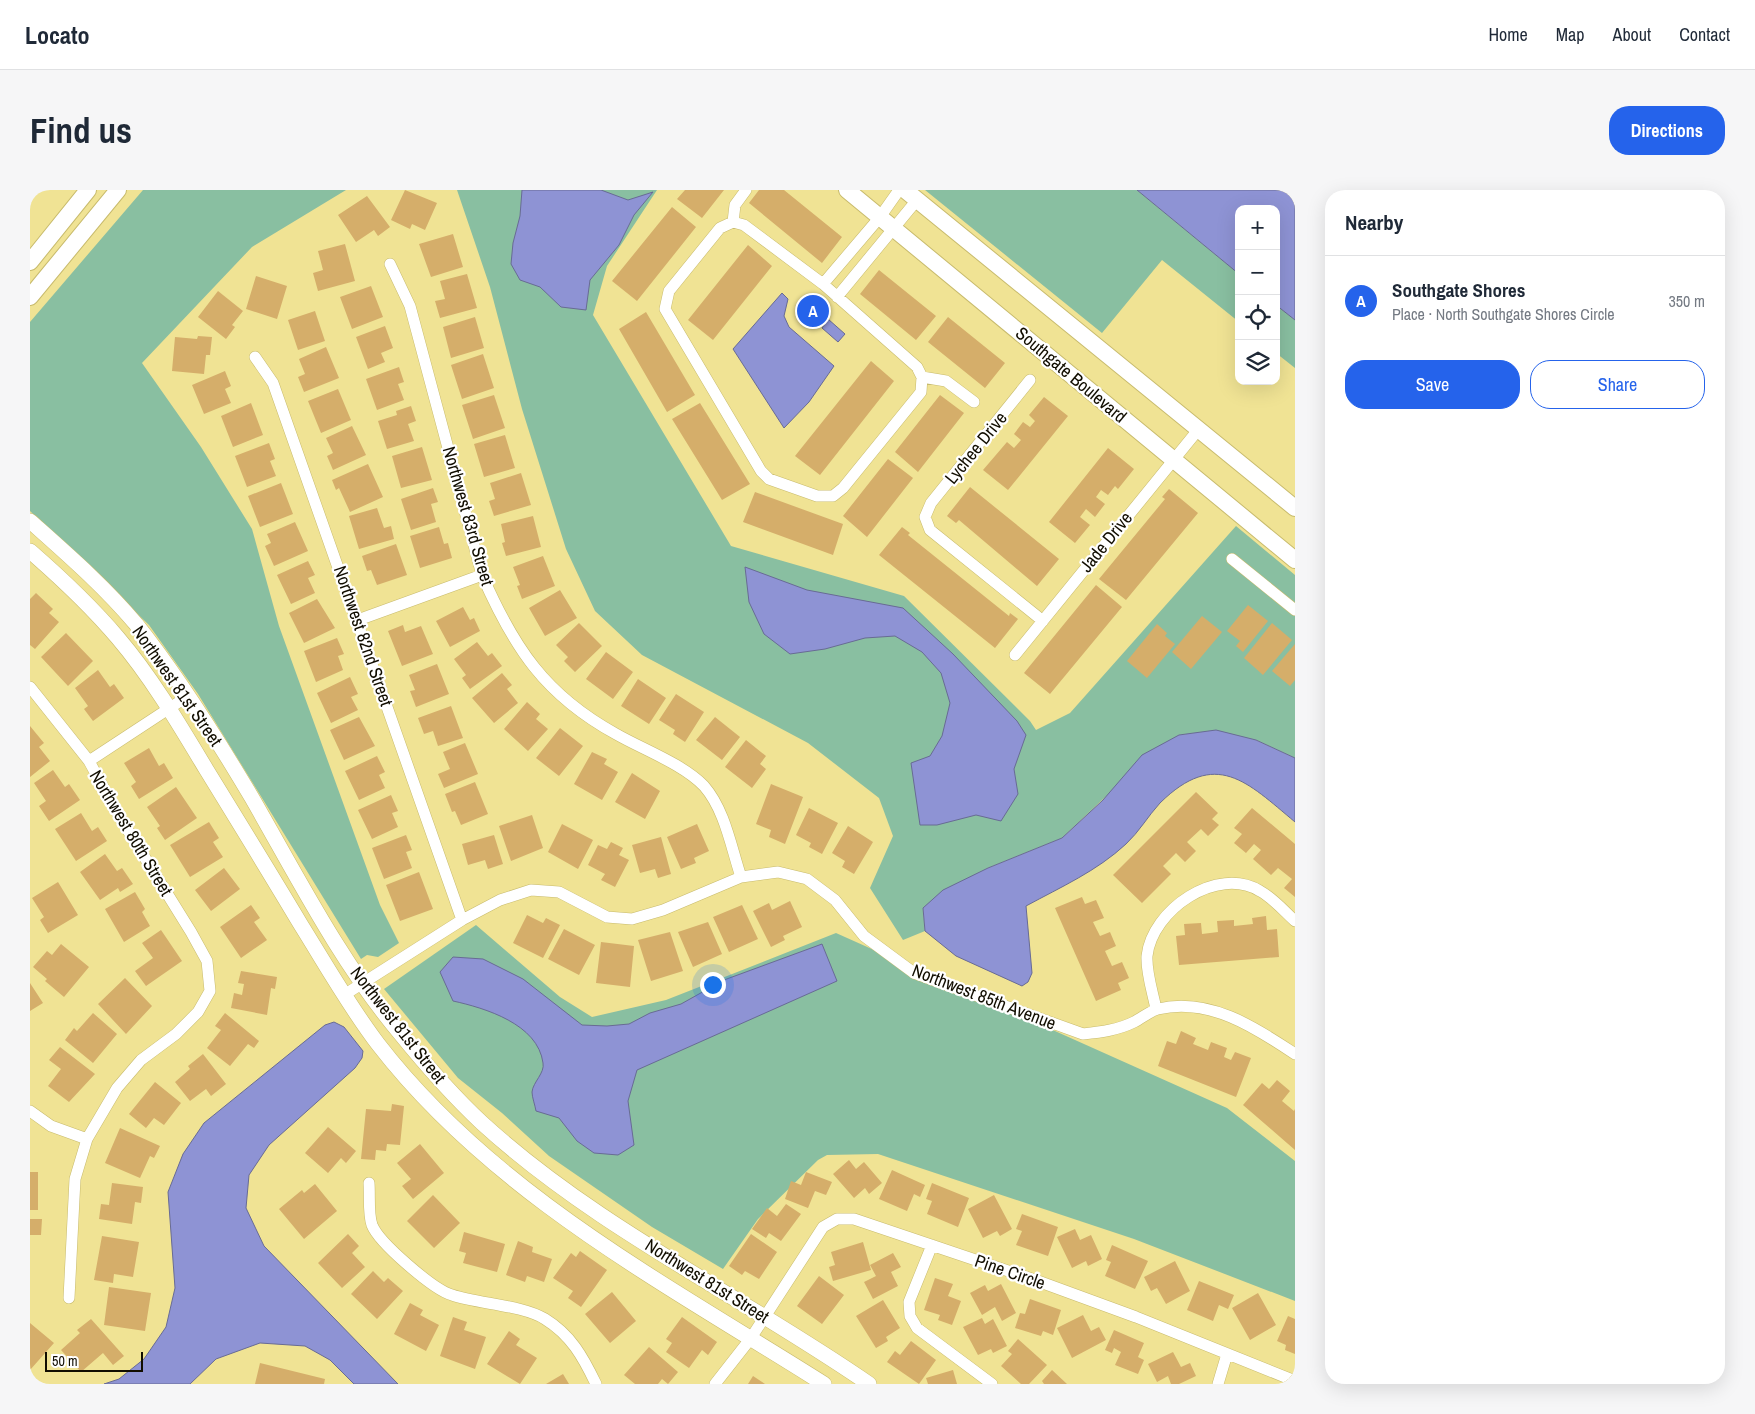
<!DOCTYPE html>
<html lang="en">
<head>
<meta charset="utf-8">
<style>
  :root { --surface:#fff; --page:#f6f6f7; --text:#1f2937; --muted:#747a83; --line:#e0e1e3; --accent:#2563eb }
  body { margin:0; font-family:"Archivo Narrow",sans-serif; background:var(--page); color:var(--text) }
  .controls { position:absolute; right:15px; top:15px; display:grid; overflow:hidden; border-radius:10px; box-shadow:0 5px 20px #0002 }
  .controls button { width:45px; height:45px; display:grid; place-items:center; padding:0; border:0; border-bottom:1px solid var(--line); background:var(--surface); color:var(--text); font:25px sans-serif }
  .scale { position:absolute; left:15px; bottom:12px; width:98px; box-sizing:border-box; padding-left:5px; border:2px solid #110d00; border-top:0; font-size:14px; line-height:18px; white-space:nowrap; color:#110d00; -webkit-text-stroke:4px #fff; paint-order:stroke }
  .you { position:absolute; left:682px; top:794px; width:18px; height:18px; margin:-12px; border:4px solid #fff; border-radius:50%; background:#1a73e8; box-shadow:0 0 0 8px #1a73e833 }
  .badge { display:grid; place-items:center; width:32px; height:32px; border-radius:50%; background:var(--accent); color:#fff; font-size:16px; font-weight:700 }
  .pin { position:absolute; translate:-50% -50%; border:2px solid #fff; box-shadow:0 1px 5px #0006 }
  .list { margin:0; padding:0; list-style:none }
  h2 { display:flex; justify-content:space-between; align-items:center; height:65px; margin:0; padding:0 20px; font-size:21px }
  h2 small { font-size:16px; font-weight:400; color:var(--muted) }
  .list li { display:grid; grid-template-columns:32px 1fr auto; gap:15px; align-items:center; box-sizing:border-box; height:90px; padding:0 20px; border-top:1px solid var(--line) }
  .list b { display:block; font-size:19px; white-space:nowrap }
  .list p { margin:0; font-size:16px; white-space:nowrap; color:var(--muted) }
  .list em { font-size:16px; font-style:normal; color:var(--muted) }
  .actions { display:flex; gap:10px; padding:15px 20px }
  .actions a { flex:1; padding:11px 0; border:1px solid var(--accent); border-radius:20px; text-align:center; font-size:18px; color:var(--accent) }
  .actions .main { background:var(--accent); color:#fff }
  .icon { flex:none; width:28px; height:28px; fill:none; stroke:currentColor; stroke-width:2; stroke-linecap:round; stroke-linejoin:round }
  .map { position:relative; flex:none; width:1265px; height:1194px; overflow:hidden; border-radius:20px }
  header { display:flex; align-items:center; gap:30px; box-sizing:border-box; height:70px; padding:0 25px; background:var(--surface); border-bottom:1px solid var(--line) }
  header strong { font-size:24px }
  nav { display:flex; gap:28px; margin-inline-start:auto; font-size:18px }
  .intro { display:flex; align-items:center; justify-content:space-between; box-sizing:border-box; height:120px; padding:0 30px }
  h1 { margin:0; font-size:35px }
  .button { padding:12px 22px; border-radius:20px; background:var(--accent); color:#fff; font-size:18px; font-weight:700 }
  main { display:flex; gap:30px; padding:0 30px }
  aside { flex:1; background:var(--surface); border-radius:20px; box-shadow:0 5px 20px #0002 }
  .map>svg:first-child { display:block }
  .green { fill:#89bfa1 }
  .water { fill:#8e93d4; stroke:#686b94 }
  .building { fill:#d5ae6a }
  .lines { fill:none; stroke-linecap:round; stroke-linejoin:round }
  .minor-casing { stroke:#c8bb6d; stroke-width:12 }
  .tertiary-casing { stroke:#c8bb6d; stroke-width:16 }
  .secondary-casing { stroke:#c8bb6d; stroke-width:18 }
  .minor { stroke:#fff; stroke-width:11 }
  .tertiary { stroke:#fff; stroke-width:15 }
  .secondary { stroke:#fff; stroke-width:16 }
  .labels { text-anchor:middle; stroke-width:4.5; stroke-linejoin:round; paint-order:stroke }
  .street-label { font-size:18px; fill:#110d00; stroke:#fff }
</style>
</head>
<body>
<header>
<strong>Locato</strong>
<nav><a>Home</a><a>Map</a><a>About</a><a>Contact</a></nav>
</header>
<div class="intro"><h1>Find us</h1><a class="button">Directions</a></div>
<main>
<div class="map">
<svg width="1265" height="1194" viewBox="0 0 1265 1194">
  <rect width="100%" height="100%" fill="#f0e394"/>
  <!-- green -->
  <path class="green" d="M113 0H316L222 57 112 173 171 257 222 339 249 436 350 715 369 753 348 767 337 765 331 769 168 504 119 435 0 321V132Z
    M427 0H627L577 76 563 125 701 356 874 406 1000 531 1006 540 1040 523 1206 336 1265 385V568L1226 550 1186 541 1149 545 1072 610 1032 648 958 678 893 718 895 741 873 750 840 698 863 646 849 608 778 553 612 465 565 421 536 359 492 219 460 97Z
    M895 0H1107L1209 84V132L1132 70 1072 143Z
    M1246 115 1265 130V178L1246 163Z
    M446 735 530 807 562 827 636 810 806 743 1197 918 1265 971V1111L1104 1049 848 964 797 965 788 970 728 1029 693 1079 622 1037 519 966 472 923 428 888 354 799Z"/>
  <!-- water -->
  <path class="water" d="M492 0H571L598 10 623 2 604 25 589 55 560 90 556 120 531 117 510 97 490 90 481 74 483 53 490 26Z
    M1107 0H1256L1265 7V130L1246 115V19H1209V84Z
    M752 103 758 109 754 126 759 137 804 176 779 212 754 238 703 159Z
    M798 129 815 144 808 152 792 138Z
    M715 377 777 400 873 418 923 464 987 531 996 545 984 579 988 604 971 631 946 625 907 635H890L881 573 900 566 912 546 920 513 911 483 892 462 865 446 835 448 795 459 760 464 734 444 719 412Z
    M1186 540 1226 550 1265 568V632C1217 592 1186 558 1130 613 1118 626 1109 642 1096 654 1067 681 1031 697 996 716L1002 783 998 792 992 796 926 766 895 741 893 718 913 700 958 678 1032 648 1073 610 1112 565 1149 545Z
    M792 754 807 791 607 880 598 911 604 955 588 965 564 963 547 951 529 928 506 921C505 915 502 907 502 902 503 892 515 883 513 873 508 834 455 818 423 811L410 782 423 767 453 769 493 789 552 835 577 836 599 834 620 823 651 814 694 790Z
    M304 832 314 837 333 861 332 868 325 878 239 955 219 985 216 1018 234 1056 368 1194H324L300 1170 275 1156 230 1153 186 1169 160 1194H74L89 1189 114 1169 136 1137 145 1098 138 1002 153 964 174 933 295 835Z"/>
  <!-- building -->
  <path class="building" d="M375 0 407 13 395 40 382 34 380 39 361 30Z
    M655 0H694L672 28 647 9Z
    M729 0H754L812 47 792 73 719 13Z
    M337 6 360 37 348 46 344 40 326 52 308 25Z
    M642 17 666 37 607 111 582 91Z
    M423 44 433 77 401 87 389 54Z
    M315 54 325 91 288 101 283 83 293 80 288 61Z
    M718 55 742 76 683 150 658 130Z
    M849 80 906 126 886 150 830 104Z
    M437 84 447 118 410 128 405 111 415 109 410 91Z
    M226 86 257 96 247 129 216 119Z
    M341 96 353 127 322 139 310 107Z
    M188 101 213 121 202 135 205 137 196 149 168 127Z
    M784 109 795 118 783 134 771 125Z
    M285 121 295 151 268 160 258 130Z
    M616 122 665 205 637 222 589 139Z
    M445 127 454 158 421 168 413 137Z
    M918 127 975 173 955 198 898 152Z
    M355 136 363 158 351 163 355 172 338 179 326 147Z
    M168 146 182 147 180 165H176L174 184 142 181 145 147 167 149Z
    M296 157 309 188 274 202 268 187 275 184 269 169Z
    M453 164 464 198 432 209 421 175Z
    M841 171 864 191 790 285 765 266Z
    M369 177 374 192 368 194 374 210 347 220 336 189Z
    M195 181 201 196 195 199 201 213 174 224 162 195Z
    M308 199 321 230 291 243 278 211Z
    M464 205 475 238 443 249 432 215Z
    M910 205 934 223 888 282 865 262Z
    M1014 207 1038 226 978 300 953 280 977 252 984 258 991 250 984 244 993 232 1000 237 1005 231 999 225Z
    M221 213 233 245 203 257 191 226Z
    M670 213 720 294 692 310 642 229Z
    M381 216 386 231 378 234 384 251 357 259 348 231 367 225 366 221Z
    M322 236 336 265 303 280 297 266 303 263 296 248Z
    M475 245 485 278 454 287 444 254Z
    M239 253 245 269 240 271 246 286 217 297 205 266Z
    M392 257 402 290 371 298 362 266Z
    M1078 258 1104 279 1088 299 1085 296 1078 305 1071 300 1066 307 1075 314 1065 327 1056 319 1050 327 1060 335 1045 353 1019 332Z
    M858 269 883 288 837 347 813 326Z
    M338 274 353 307 320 322 309 298 306 300 302 290Z
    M491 283 501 315 464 326 459 311 465 309 460 293Z
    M251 293 263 324 230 337 218 306Z
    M940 297 1029 369 1007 396 929 330 926 333 917 326Z
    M403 298 408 312 401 314 406 332 381 340 371 309Z
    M1139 299 1168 323 1096 410 1069 389 1135 309 1132 307Z
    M725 302 813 334 803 365 713 332Z
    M347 318 354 338 361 336 364 349 329 359 319 326Z
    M503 326 511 357 476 366 472 353 475 352 471 334Z
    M265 332 278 361 244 376 235 356 241 353 237 344Z
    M409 337 414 354 418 353 422 368 390 378 380 346Z
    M872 337 880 343 878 345 979 426 980 423 988 429 965 458 849 365Z
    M366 354 377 385 347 395 341 380 337 381 332 366Z
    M513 366 525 396 492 409 487 396 490 395 483 377Z
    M278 371 285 385 278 388 285 403 261 414 247 385Z
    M1066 395 1092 417 1020 504 994 483Z
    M530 400 547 428 515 446 499 418Z
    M6 403 23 419 19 423 29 432 5 459 0 455V409Z
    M287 409 305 438 274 453 259 423Z
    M1218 415 1238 431 1213 462 1206 456 1210 451 1197 441Z
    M433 417 440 430 444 428 450 441 420 457 406 431Z
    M1172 426 1192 442 1161 479 1142 462Z
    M549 433 572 456 545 482 534 471 538 467 526 455Z
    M1242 433 1262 450 1233 485 1214 468Z
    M1127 434 1137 443 1135 446 1145 454 1117 488 1097 471Z
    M373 435 375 442 391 436 403 464 372 476 358 441Z
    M36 443 63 471 38 496 11 467Z
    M307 448 314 464 308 466 313 480 286 492 274 461Z
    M447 452 458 466 462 463 472 476 440 499 432 488 436 485 424 469Z
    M1265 454V490L1260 496 1242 481Z
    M576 462 603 482 583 509 556 489Z
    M407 474 419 504 386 517 380 501 385 500 379 485Z
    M68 480 80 497 84 494 94 508 63 531 54 519 58 516 45 498Z
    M472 483 482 495 477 499 488 513 464 533 442 508Z
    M320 487 328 504 321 507 328 520 301 533 287 503Z
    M608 489 636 508 619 534 591 516Z
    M646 504 674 522 655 552 643 544 645 540 629 530Z
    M497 512 510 524 506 529 518 539 498 561 474 539Z
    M421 516 433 548 408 556 403 541 394 544 388 528Z
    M329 527 345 556 314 570 300 540Z
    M685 527 710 547 692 570 666 550Z
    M0 536 14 553 9 557 20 571 0 587Z
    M530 538 553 556 529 586 506 568Z
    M716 550 736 566 730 574 736 579 722 598 695 577Z
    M435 553 448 584 414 598 408 584 420 579 413 562Z
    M119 558 129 576 134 573 143 588 109 609 101 596 106 592 94 573Z
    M562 562 577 569 574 574 588 582 572 610 544 594Z
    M347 566 355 582 349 585 355 598 329 610 315 581Z
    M23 580 35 597 39 594 50 610 19 631 9 616 16 611 4 593Z
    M602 583 630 601 615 629 585 612Z
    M445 592 458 624 431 635 425 621 422 622 415 604Z
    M741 594 773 607 755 654 739 647 741 640 726 634Z
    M146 597 167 628 135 650 127 638 130 636 117 617Z
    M1166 602 1188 623 1182 629 1189 635 1178 646 1171 639 1157 652 1166 661 1155 672 1146 663 1133 676 1141 684 1112 713 1083 685Z
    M361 605 368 621 362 623 368 637 342 649 328 620Z
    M779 618 808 633 792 664 779 657 781 653 766 645Z
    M1222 618 1265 654V707L1254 698 1262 689 1248 678 1241 685 1223 669 1231 660 1224 654 1216 663 1204 653 1212 644 1204 638Z
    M51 623 62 641 68 637 77 651 46 671 25 639Z
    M502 625 513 658 481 671 469 636Z
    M179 632 189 648 183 652 193 667 160 687 140 655Z
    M532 634 563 650 548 679 518 662Z
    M667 634 679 661 664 668 666 673 651 679 637 647Z
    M818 636 843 652 824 684 812 677 815 671 802 663Z
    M376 645 382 660 376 662 382 678 354 689 342 658Z
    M464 645 473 674 458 679 455 670 438 675 432 654Z
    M631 647 641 684 628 688 625 679 610 683 602 655Z
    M581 652 593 658 589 665 599 670 585 697 571 690 575 684 558 675 568 655 577 659Z
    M75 664 87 681 92 678 103 694 90 702 88 698 70 710 50 682Z
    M194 678 210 699 181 721 165 700Z
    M389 682 403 719 370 731 356 695Z
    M28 692 48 725 18 743 10 730 14 727 2 708Z
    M105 702 115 719 112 722 120 736 94 752 75 719Z
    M1052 707 1055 714 1066 710 1074 728 1063 732 1070 746 1080 742 1086 756 1075 761 1082 776 1092 772 1099 788 1088 793 1091 800 1066 811 1025 718Z
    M760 711 772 737 753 746 755 750 741 757 723 721 739 713 742 720Z
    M221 715 230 728 224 732 237 750 211 768 190 737Z
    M712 715 728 749 699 762 683 727Z
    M497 725 513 733 516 728 530 735 513 768 483 753Z
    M1236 726 1237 740 1247 739 1249 767 1149 775 1146 746 1155 745 1154 734 1171 733 1172 744 1188 742 1187 731 1204 730V736L1223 734 1222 728Z
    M678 732 692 764 663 777 648 742Z
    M534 739 565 755 549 785 518 769Z
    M131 740 152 771 116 796 105 781 123 768 112 753Z
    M640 742 653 781 621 791 608 750Z
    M571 752 604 756 600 797 566 793Z
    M31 754 59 777 34 807 15 791 17 789 3 777 17 761 22 765Z
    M211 781 247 787 245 799 241 798 237 825 201 818 204 803 212 805 214 794 208 793Z
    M95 788 122 816 96 844 68 814Z
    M0 793 13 813 0 821Z
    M63 823 87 844 63 873 35 850 44 838 47 841Z
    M195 823 229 851 224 858 218 854 200 876 177 858 191 840 185 836Z
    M1151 841 1166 848 1163 854 1178 860 1181 852 1197 858 1194 867 1201 870 1205 862 1221 868 1206 907 1128 876 1137 851 1146 854Z
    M30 857 65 884 39 912 18 896 31 879 19 870Z
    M173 864 196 894 181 906 176 899 160 911 145 892 160 879 158 876Z
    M1247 890 1260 901 1252 911 1264 921 1265 919V960L1213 915 1232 893 1239 899Z
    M125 892 151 913 134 935 124 928 116 938 99 924Z
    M362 914 374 916 370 955 357 954 356 961 346 960 345 970 331 969 336 919 361 921Z
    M298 937 326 961 316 973 311 968 298 983 275 963Z
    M90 938 130 956 124 968 120 966 110 988 75 973Z
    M390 954 414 983 383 1009 372 996 381 989 367 973Z
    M819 970 826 979 834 972 852 993 839 1004 835 998 824 1008 803 984Z
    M862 980 895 995 890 1007 884 1004 877 1021 849 1009Z
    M0 982H8V1020H0Z
    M776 982 802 992 796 1005 785 1001 778 1018 755 1009 761 991 771 995Z
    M82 993 113 997 111 1013 105 1012 102 1034 69 1029 71 1014 79 1015Z
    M902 993 939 1008 928 1037 897 1024 902 1011 896 1009Z
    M285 994 307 1021 274 1049 249 1019 272 1000 274 1003Z
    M403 1005 430 1033 404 1058 377 1031Z
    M964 1005 982 1039 970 1046 967 1041 953 1048 938 1019Z
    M756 1014 771 1024 751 1051 739 1043 736 1048 722 1039 737 1018 747 1026Z
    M992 1024 1028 1037 1018 1066 986 1055 992 1041 986 1039Z
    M0 1029H12L11 1045H0Z
    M1045 1039 1050 1050 1061 1045 1072 1069 1058 1076 1056 1071 1042 1078 1027 1047Z
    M434 1042 475 1054 467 1082 433 1073 436 1063 429 1061Z
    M318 1044 329 1056 322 1063 335 1077 312 1098 288 1073Z
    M721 1044 747 1062 729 1089 715 1081 712 1085 699 1076Z
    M72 1046 109 1052 103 1087 84 1084 83 1093 64 1090Z
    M488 1051 503 1057 502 1062 522 1069 514 1092 497 1086 495 1092 476 1085Z
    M833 1052 841 1080 803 1091 799 1077 805 1075 801 1062Z
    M1082 1055 1118 1071 1105 1099 1075 1086 1081 1072 1076 1070Z
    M550 1061 577 1080 551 1117 538 1108 543 1101 523 1088 541 1063 546 1067Z
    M863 1063 871 1077 861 1082 868 1096 843 1109 834 1092 846 1086 840 1075Z
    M1145 1071 1160 1101 1136 1114 1127 1098 1121 1101 1114 1087Z
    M343 1081 354 1092 358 1088 373 1101 347 1129 321 1104Z
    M789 1086 814 1105 792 1134 767 1116Z
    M905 1088 923 1094 918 1106 931 1111 922 1135 908 1130 910 1125 894 1120Z
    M1169 1091 1204 1105 1198 1119 1189 1115 1183 1131 1157 1120Z
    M971 1094 986 1123 972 1131 965 1117 952 1125 940 1103 955 1095 958 1101Z
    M79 1097 121 1103 115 1141 74 1135Z
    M582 1102 606 1131 580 1153 555 1124Z
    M1228 1103 1246 1135 1220 1150 1202 1118Z
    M1000 1109 1031 1120 1023 1145 1013 1141 1011 1146 985 1138 990 1123 995 1124Z
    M853 1110 870 1138 856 1147 858 1151 846 1158 826 1126Z
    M380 1113 393 1120 390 1125 409 1135 396 1161 364 1144Z
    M1053 1125 1061 1141 1069 1137 1076 1150 1042 1168 1027 1138Z
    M1258 1126 1265 1129V1164L1255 1160 1256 1155 1247 1151Z
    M423 1127 437 1132 434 1140 456 1147 445 1179 410 1166Z
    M652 1127 687 1152 678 1165 672 1160 659 1178 636 1162 642 1153 636 1149Z
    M952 1128 955 1134 963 1129 977 1156 963 1163 961 1159 948 1165 933 1137Z
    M61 1129 94 1166 83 1175 73 1163 51 1182 31 1160 50 1143 47 1140Z
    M0 1133 24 1153 0 1180Z
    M1084 1140 1114 1153 1108 1167 1114 1170 1108 1184 1085 1175 1091 1162 1084 1158 1082 1163 1075 1160Z
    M479 1141 490 1149 486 1155 507 1168 490 1194 457 1174Z
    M988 1149 1017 1175 999 1194H991L971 1176 982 1164 978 1161Z
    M881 1151 906 1170 889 1194 857 1172 865 1161 870 1165Z
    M619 1157 648 1182 638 1194 632 1189 628 1194H605L594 1185Z
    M1143 1162 1151 1177 1160 1173 1166 1186 1149 1194H1141L1138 1186 1127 1192 1118 1174Z
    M230 1173 295 1189 294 1194H225Z
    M923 1180 927 1194H898L896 1188Z
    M1022 1180 1037 1194H1014L1012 1191Z
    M533 1184 539 1194H516Z
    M723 1186 735 1194H718Z"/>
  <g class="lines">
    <!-- minor casing -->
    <g class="minor-casing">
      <path id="minor" d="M716 0 705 15 703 32 690 38 639 101 635 119 731 281 739 289 787 306H803L813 298 891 202 892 187
        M703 32 714 35 793 94 887 177 892 187 916 191 944 212
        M360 74 380 116 452 385C484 458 515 505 586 544 612 559 653 574 674 596 695 620 701 657 711 687
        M793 94 850 27 869 0
        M807 107 887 10
        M225 167 243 193 432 730
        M1000 190 901 313 895 327 900 340 1013 431
        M1202 369 1265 420
        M328 430 452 385
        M985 465 1168 240
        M0 497 59 571 89 626 161 742 177 771 180 801 168 822 146 844 111 870 87 898 57 949 45 989 39 1108
        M59 571 158 506
        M314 805 432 730 470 710 501 700 529 702 577 727 602 729 633 720 711 687 748 682 777 689 805 710 834 746 884 783 1053 844C1071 842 1088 840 1104 832 1112 828 1120 821 1128 819 1179 807 1225 837 1265 864
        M1126 819C1123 803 1116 783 1117 766 1122 720 1187 675 1230 701 1243 708 1254 721 1265 731
        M0 921 21 936 57 949
        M339 993C340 1006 338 1024 342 1035 349 1053 404 1100 422 1105 449 1114 492 1115 515 1129 541 1145 553 1167 566 1194
        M902 1055 879 1112 880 1126 887 1138 962 1194
        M685 1194 721 1148 793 1037 807 1029H824L1005 1090 1106 1127 1265 1191
        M1188 1194 1197 1164"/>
    </g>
    <!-- tertiary casing -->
    <g class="tertiary-casing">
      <path id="tertiary" d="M0 331C37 364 74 396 106 434 149 488 187 549 222 608 268 688 310 771 369 842 395 874 422 905 452 933 567 1038 712 1106 839 1194
        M0 361C31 388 61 416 88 448 122 488 149 534 176 579 208 631 240 683 271 735 296 775 319 816 348 854 464 1004 636 1094 794 1194"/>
    </g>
    <!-- secondary casing -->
    <g class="secondary-casing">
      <path id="secondary" d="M817 0 1265 370
        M875 0 1265 318
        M0 72 58 0
        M0 107 88 0"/>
    </g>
    <!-- minor -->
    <use href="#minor" class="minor"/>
    <!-- tertiary -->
    <use href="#tertiary" class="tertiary"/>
    <!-- secondary -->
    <use href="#secondary" class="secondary"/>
  </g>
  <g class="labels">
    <!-- street labels -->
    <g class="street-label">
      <text transform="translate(1041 185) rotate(40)" y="6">Southgate Boulevard</text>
      <text transform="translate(946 258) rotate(-51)" y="6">Lychee Drive</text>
      <text transform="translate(438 326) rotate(74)" y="6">Northwest 83rd Street</text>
      <text transform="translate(1076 352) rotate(-51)" y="6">Jade Drive</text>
      <text transform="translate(333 446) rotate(71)" y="6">Northwest 82nd Street</text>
      <text transform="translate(147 496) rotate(55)" y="6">Northwest 81st Street</text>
      <text transform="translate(101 643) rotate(59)" y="6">Northwest 80th Street</text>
      <text transform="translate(954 807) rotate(21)" y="6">Northwest 85th Avenue</text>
      <text transform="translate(368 835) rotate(52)" y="6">Northwest 81st Street</text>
      <text transform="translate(980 1082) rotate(19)" y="6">Pine Circle</text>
      <text transform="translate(677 1091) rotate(32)" y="6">Northwest 81st Street</text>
    </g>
  </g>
</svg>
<div class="controls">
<button>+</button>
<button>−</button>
<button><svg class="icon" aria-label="locate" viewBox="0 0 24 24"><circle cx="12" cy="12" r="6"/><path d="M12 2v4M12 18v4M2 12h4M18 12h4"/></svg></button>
<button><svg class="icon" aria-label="layers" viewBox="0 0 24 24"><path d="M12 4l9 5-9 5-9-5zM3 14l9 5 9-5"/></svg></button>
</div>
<div class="scale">50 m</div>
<div class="you"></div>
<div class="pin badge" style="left:783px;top:121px">A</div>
</div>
<aside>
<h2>Nearby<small></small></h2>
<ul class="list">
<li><span class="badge">A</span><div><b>Southgate Shores</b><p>Place · North Southgate Shores Circle</p></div><em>350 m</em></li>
</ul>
<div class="actions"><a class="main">Save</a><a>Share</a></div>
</aside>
</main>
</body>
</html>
